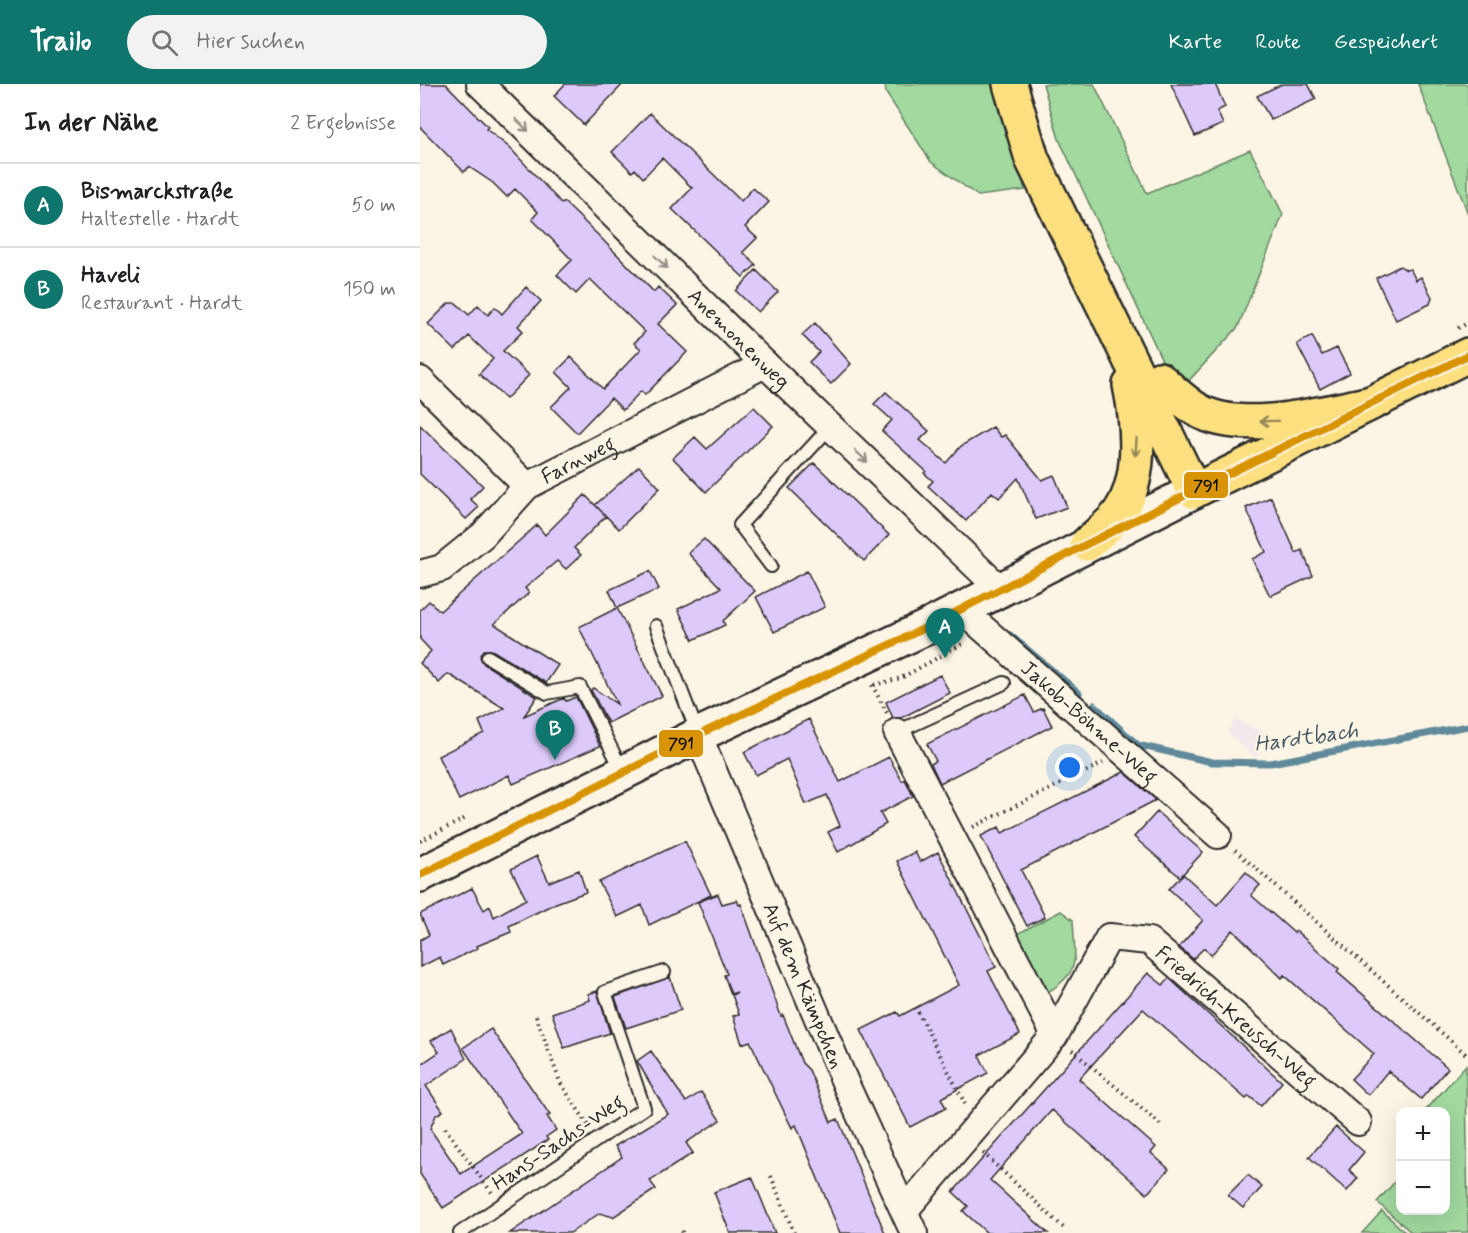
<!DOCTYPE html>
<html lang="de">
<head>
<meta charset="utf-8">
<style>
  :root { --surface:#fff; --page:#f2f2f2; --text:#202124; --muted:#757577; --line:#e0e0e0; --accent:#0f766e }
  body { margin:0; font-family:Mynerve,sans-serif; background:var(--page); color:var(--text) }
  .controls { position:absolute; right:18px; bottom:18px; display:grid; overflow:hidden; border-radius:12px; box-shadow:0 6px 24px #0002 }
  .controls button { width:54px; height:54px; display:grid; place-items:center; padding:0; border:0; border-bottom:2px solid var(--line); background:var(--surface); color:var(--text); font:30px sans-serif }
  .you { position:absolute; left:650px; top:684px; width:21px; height:21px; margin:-15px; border:4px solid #fff; border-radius:50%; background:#1a73e8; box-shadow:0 0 0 9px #1a73e833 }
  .badge { display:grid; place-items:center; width:39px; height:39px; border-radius:50%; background:var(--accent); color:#fff; font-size:20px; font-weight:700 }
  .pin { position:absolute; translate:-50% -50px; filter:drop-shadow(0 2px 3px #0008) }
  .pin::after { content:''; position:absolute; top:32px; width:21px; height:18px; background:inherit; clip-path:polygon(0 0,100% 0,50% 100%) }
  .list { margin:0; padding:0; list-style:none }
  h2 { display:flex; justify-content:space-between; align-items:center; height:78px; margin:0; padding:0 24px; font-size:26px }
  h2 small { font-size:20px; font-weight:400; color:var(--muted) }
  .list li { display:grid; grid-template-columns:39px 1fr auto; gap:18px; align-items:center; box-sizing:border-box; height:84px; padding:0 24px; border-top:2px solid var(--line) }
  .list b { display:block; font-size:22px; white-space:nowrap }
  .list p { margin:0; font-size:20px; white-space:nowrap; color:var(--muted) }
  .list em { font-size:20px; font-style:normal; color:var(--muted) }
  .icon { flex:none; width:33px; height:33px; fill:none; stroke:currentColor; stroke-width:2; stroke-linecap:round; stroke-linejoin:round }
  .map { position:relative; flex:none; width:1048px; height:1149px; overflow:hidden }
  header { display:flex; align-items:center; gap:36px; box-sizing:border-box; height:84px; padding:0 30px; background:var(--accent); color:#fff }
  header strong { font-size:28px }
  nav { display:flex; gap:33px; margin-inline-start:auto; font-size:21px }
  .search { width:420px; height:54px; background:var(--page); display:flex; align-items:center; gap:15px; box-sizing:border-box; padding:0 21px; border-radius:33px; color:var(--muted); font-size:22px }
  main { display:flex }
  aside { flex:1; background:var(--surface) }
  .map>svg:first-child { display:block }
  .built { fill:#f3e8ec }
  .green { fill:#a1d99e; stroke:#668264; stroke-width:1.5 }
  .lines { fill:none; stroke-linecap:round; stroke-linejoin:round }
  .stream { stroke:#608a9b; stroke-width:7 }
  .building { fill:#ddcafb; stroke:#2b2b2b; stroke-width:1.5 }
  .lane-casing { stroke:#2b2b2b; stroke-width:16 }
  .street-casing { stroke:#2b2b2b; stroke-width:30 }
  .secondary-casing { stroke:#2b2b2b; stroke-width:38 }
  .primary-casing { stroke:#2b2b2b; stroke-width:38 }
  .highway-casing { stroke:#2b2b2b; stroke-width:38 }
  .path { stroke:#2b2b2b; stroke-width:4; stroke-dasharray:1.5 4.5; stroke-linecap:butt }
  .lane { stroke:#fcf5e5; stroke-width:12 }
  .street { stroke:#fcf5e5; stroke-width:26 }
  .secondary { stroke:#fcf5e5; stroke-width:33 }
  .primary { stroke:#fce080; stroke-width:33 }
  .highway { stroke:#fce080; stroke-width:33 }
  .bus-1-casing { stroke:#fcf5e5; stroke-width:12 }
  .bus-1 { stroke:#d89406; stroke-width:8 }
  .oneway { stroke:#949088 }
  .oneway2 { stroke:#948656 }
  .labels { text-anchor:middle; stroke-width:4.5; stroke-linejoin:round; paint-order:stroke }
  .street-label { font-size:21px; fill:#2b2b2b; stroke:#fcf5e5 }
  .water-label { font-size:22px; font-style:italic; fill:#465a63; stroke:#fcf5e5 }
  .line-badge { stroke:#fcf5e5; stroke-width:2 }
  .pale-badge-label { font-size:16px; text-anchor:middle; font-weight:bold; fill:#111 }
</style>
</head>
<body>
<header>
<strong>Trailo</strong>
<div class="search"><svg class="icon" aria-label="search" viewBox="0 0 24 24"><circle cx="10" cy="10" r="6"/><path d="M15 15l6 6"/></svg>Hier suchen</div>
<nav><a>Karte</a><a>Route</a><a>Gespeichert</a></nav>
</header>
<main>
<aside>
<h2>In der Nähe<small>2 Ergebnisse</small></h2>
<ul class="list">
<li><span class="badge">A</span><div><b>Bismarckstraße</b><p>Haltestelle · Hardt</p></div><em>50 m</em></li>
<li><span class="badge">B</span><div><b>Haveli</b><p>Restaurant · Hardt</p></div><em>150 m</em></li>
</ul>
</aside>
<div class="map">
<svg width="1048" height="1149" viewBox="0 0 1048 1149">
  <rect width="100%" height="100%" fill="#fcf5e5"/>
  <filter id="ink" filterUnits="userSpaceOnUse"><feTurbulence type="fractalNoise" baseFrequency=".0167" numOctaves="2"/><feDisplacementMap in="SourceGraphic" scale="12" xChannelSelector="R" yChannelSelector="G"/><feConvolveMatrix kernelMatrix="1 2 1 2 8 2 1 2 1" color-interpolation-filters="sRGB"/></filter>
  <g filter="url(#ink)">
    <!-- built -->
    <path class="built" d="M816 635 848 652 835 674 807 648Z"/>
    <!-- green -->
    <path class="green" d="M465 0H576L605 106 558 112 511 78 466 9Z
      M623 0H674L727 109 830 66 863 130 818 243 764 302 742 276 639 55Z
      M998 0H1048V130Z
      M641 827 653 836C655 877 662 889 623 911L593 852Z
      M1046 981 1048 1148 992 1149 957 1118 980 1092V1126H1026V1028L1006 1026Z
      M962 1127 986 1149H942Z"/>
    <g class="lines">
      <!-- stream -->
      <path class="stream" d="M590 551 659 609
        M674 621 718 661 792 678 851 679 1048 642"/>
    </g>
    <!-- building -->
    <path class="building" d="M0 0H26L68 43 66 45 90 64 142 120 144 118 178 151 234 208 238 203 257 221 238 240 267 268 231 305 225 311 221 307 203 326 191 314 157 349 131 323 151 303 136 288 151 273 183 305 221 265 214 259 225 248 170 195 156 210 137 191 152 176 112 135 118 128 95 105 87 113 73 99 49 83 44 88 0 43Z
      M145 0H203L164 41 134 12Z
      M751 0H795L805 23 797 27 803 40 775 52Z
      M862 0H888L896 15 851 36 837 12Z
      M230 29 321 117 333 104 349 118 325 143 337 154 323 168 336 181 323 193 252 125 272 104 242 74 223 94 215 85 212 88 192 68Z
      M980 182 986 186 990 185 996 196 1001 193 1012 213 1010 220 976 236 956 194Z
      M336 186 358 208 338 228 316 207Z
      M106 203 121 217 98 242 103 247 83 267 109 291 86 315 59 290 73 275 49 252 35 266 8 240 29 219H36L49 231 58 221 68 231 75 223 82 230Z
      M395 239 431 280 411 300 389 278 399 268 382 251Z
      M892 252 902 271 917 264 930 289 900 305 877 260Z
      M466 308 509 347 500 356 526 379 541 362 573 343 581 353 585 351 622 396 634 391 647 423 616 435 598 394 579 414 572 408 546 437 508 402 513 397 504 389 506 387 462 347 472 336 454 320Z
      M334 323 353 342 286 408 253 374 275 353 287 365Z
      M0 341 63 402 50 415 59 423 46 435 0 390Z
      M394 379 469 451 444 477 369 404Z
      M219 382 240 404 199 445 175 421Z
      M165 411 186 432 154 464 161 471 146 485 137 477 105 504 109 509 74 540 138 581 126 599 72 566H64L60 573 64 580 117 613 104 632 144 614 146 617 156 613 180 662 93 700 89 691 39 716 18 672 64 649 59 637 84 624 28 590 19 599 0 579 11 567 0 555V526L9 517 20 527 117 441 125 451Z
      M851 413 876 469 882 466 893 492 850 512 832 475 846 468 826 424Z
      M284 455 335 507 303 537 305 541 273 556 258 525 301 504 268 469Z
      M230 487 239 505 197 524 189 506Z
      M387 487 405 523 354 548 336 513Z
      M197 524 242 612 188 639 171 606 173 604 197 620 159 543Z
      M520 591 530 609 481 634H473L466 618Z
      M605 611 614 628 623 624 632 642 520 699 511 680 516 677 507 660Z
      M389 635 420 698 469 673 482 697 485 695 493 712 460 729 466 740 418 768 408 748 420 742 407 711 386 720 367 675 336 691 324 668Z
      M704 688 736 716 601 786 625 833 607 842 561 752 579 743 582 749Z
      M737 728 783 768 760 793 714 753Z
      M265 757 291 811 229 841 222 821 197 833 179 798Z
      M495 768 500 778 518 768 576 883 568 887 600 950 559 971 568 989 521 1014 526 1024 490 1043 441 946 477 928 480 932 539 901 477 777Z
      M117 772 129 798 159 786 166 808 136 819 89 842 91 848 57 862 58 864 23 881 20 873 0 883V856L9 851 0 830 52 804 64 826 70 822 74 833 106 815 91 785Z
      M826 788 840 801 831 811 874 849 876 847 919 885 917 888 1028 984 1001 1015 968 987 948 1011 931 995 954 970 864 891 862 894 813 846 791 871 784 864 773 875 759 863 783 836 749 805 763 790 797 821Z
      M298 810 302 820 317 816 319 821 321 820 361 932 363 931 382 979 389 986 411 1038 418 1035 465 1149H420L376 1041 372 1044 330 957 322 960 313 932 319 930 312 911 317 908 311 910 304 891 307 890 278 818Z
      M728 889 743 901 749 894 862 998 841 1022 829 1012 826 1015 723 925 659 995 736 1063 731 1069 749 1085 727 1110 632 1026 570 1096 628 1149H567L543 1127 548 1122 533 1108Z
      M250 893 261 926 206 944 195 913Z
      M177 907 190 949 144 964 132 929 170 916 168 910Z
      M31 944 46 975 6 1002 23 1027 16 1031 10 1045 41 1090 102 1050 43 964 71 945 130 1031 127 1032 136 1046 126 1053 128 1056 23 1124 0 1090V981L19 968 11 957Z
      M231 967 266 1018 281 1008 300 1036 266 1059 273 1069 230 1097 236 1105 193 1133 180 1129 150 1149H90L202 1073 195 1062 248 1030 217 977Z
      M916 1043 944 1068 929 1086 938 1094 927 1107 889 1073Z
      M828 1091 842 1103 823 1124 808 1111Z
      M332 1093 338 1107 355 1149H310L294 1108Z"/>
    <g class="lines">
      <!-- lane casing -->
      <g class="lane-casing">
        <path id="lane" d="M351 482 320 441 411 342
          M236 542 278 650
          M68 573 127 609 160 603 203 688
          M477 648 584 599
          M40 1149 224 1024 185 908 244 888"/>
      </g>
      <!-- street casing -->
      <g class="street-casing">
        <g id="street">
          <path id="s1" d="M60 0 345 280 581 506"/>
          <path id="s2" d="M0 296 107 402 345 280"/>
          <path d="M0 490 22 484 63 451 107 402"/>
          <path id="s3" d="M541 525 798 751"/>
          <path d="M477 648 635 951"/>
          <path id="s4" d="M278 651 427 1003 494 1149"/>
          <path id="s5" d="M485 1126 635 951 689 853 729 857 938 1038"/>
        </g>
      </g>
      <!-- secondary casing -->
      <g class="secondary-casing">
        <path id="secondary" d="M0 791 278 651 507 543 774 407"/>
      </g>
      <!-- primary casing -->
      <g class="primary-casing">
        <path id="primary" d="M774 407 1048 271"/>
      </g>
      <!-- highway casing -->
      <g class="highway-casing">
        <path id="highway" d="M590 0 612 75 774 407
          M739 295C751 305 765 319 779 327 824 351 900 329 948 320
          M667 460C677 450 692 440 700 428 723 393 718 340 710 301"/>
      </g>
      <!-- path -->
      <path class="path" d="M1038 244 1048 239
        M452 601 467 629
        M454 601 481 594 544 559
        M553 743 683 679
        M0 757 48 733
        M815 766 1048 972
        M498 928 545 1020
        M116 932 140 998 168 1041
        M652 966 741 1041
        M25 1044 72 1109
        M563 1069 646 1146
        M351 1092 374 1149
        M262 1147 263 1149"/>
      <!-- lane -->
      <use href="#lane" class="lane"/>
      <!-- street -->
      <use href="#street" class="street"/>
      <!-- secondary -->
      <use href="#secondary" class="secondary"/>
      <!-- primary -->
      <use href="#primary" class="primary"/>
      <!-- highway -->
      <use href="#highway" class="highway"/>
      <!-- bus-1 casing -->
      <g class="bus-1-casing">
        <path id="bus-1" d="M0 791 278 651 507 543 667 460 1048 271"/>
      </g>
      <!-- bus-1 -->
      <use href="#bus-1" class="bus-1"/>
    </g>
    <!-- one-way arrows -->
    <defs><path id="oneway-shaft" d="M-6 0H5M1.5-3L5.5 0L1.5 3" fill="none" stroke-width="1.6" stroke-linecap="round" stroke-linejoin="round" transform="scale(1.5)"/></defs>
    <g class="oneway">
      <use href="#oneway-shaft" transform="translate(102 41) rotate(44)"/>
      <use href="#oneway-shaft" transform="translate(241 178) rotate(44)"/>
      <use href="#oneway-shaft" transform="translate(441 372) rotate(44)"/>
    </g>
    <g class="oneway2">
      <use href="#oneway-shaft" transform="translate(849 337) rotate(179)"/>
      <use href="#oneway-shaft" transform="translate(716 363) rotate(94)"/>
    </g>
  </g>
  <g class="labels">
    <!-- street labels -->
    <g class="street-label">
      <text dy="7" stroke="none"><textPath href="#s1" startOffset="363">Anemonenweg</textPath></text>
      <text dy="7" stroke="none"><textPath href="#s2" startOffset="208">Farnweg</textPath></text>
      <text dy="7" stroke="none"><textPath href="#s3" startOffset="171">Jakob-Böhme-Weg</textPath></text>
      <text dy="7" stroke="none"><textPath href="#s4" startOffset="272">Auf dem Kämpchen</textPath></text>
      <text dy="7" stroke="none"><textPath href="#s5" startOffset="498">Friedrich-Kreusch-Weg</textPath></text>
      <text transform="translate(138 1058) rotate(-34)" y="7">Hans-Sachs-Weg</text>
    </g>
    <!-- water labels -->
    <g class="water-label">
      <text transform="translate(886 652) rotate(-8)" y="8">Hardtbach</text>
    </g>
  </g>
  <g class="line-badge">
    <rect x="763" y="387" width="46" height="28" rx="6" fill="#d89406"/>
    <rect x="238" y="645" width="46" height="29" rx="6" fill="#d89406"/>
  </g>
  <g class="pale-badge-label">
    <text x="786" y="407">791</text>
    <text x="261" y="665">791</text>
  </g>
</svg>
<div class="controls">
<button>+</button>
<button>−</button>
</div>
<div class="you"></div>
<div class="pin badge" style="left:525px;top:574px">A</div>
<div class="pin badge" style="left:135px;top:676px">B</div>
</div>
</main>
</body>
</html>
